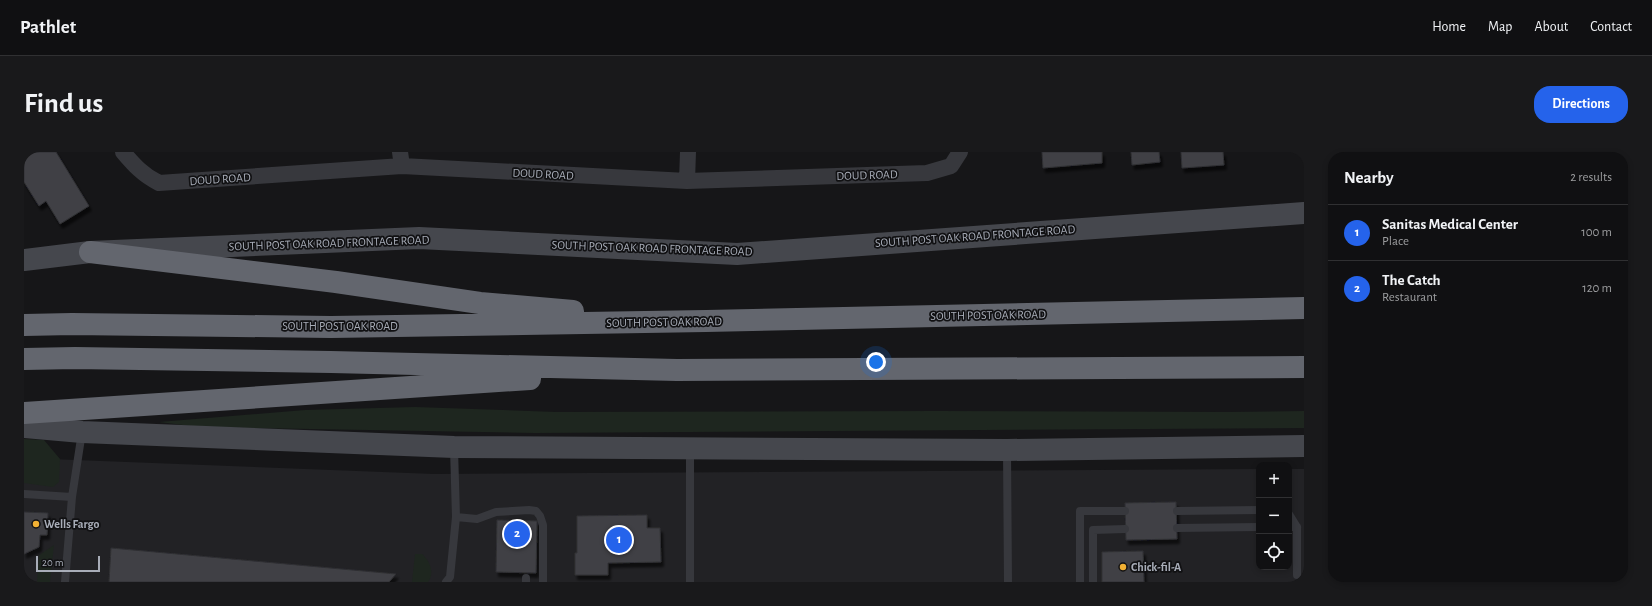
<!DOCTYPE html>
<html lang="en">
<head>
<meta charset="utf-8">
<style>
  :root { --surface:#101012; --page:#19191b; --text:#f1f3f6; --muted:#9c9d9f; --line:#303032; --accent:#2563eb }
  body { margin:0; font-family:"Alegreya Sans",sans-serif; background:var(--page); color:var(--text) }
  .controls { position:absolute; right:12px; bottom:12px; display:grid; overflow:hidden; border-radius:8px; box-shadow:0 2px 6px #0003 }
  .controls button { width:36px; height:36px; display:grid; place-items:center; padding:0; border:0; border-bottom:1px solid var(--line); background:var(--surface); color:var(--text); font:20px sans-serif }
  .scale { position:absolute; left:12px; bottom:10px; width:64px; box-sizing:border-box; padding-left:4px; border:2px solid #a8adb8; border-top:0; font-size:11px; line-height:14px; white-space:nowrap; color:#a8adb8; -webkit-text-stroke:3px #111113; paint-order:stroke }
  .you { position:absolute; left:852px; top:210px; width:14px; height:14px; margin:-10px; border:3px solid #fff; border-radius:50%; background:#1a73e8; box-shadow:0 0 0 6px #1a73e833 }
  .badge { display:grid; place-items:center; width:26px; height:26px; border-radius:50%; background:var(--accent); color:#fff; font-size:13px; font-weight:700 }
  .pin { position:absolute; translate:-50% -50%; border:2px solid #fff; box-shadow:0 1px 4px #0006 }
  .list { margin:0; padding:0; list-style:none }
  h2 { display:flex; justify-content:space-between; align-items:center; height:52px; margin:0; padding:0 16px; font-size:17px }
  h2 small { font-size:13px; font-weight:400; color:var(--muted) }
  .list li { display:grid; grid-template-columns:26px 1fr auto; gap:12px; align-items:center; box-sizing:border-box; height:56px; padding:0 16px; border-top:1px solid var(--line) }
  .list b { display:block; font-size:15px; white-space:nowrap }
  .list p { margin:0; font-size:13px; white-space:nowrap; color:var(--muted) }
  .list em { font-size:13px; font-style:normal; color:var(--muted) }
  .icon { flex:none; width:22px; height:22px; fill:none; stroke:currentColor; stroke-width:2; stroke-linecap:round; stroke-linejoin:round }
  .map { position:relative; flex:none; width:1280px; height:430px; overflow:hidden; border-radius:16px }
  header { display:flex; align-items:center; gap:24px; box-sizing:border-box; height:56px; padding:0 20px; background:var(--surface); border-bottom:1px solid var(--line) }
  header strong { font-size:19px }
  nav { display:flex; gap:22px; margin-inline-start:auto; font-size:14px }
  .intro { display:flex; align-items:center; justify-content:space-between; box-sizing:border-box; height:96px; padding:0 24px }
  h1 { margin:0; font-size:28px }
  .button { padding:10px 18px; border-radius:16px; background:var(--accent); color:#fff; font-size:14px; font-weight:700 }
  main { display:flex; gap:24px; padding:0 24px }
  aside { flex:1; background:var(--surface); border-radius:16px; box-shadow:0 2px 6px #0003 }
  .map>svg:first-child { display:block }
  .built { fill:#222225 }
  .green { fill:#1e261f }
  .building { fill:#404145; stroke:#303034; filter:url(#shadow) }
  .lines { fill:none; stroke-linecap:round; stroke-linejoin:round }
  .lane { stroke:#37383d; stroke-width:8 }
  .street { stroke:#37383d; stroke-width:16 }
  .secondary { stroke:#45474d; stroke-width:22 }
  .highway { stroke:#63666e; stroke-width:22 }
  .poi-dot { fill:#f2b134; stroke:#111113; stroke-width:1.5 }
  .labels { text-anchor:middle; stroke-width:3.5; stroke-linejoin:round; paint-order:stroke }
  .street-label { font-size:12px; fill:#a8adb8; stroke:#111113 }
  .poi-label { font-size:12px; font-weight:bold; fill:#a8adb8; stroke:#111113; text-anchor:start }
</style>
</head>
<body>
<header>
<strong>Pathlet</strong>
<nav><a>Home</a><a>Map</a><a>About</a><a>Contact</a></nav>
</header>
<div class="intro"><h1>Find us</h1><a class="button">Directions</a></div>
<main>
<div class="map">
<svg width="1280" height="430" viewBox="0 0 1280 430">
  <defs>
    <filter id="shadow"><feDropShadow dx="2.5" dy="4.5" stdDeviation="1" flood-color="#0009"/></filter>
  </defs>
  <rect width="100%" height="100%" fill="#161618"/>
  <!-- built -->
  <path class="built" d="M0 306 410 322 1235 317V415H1265V317H1280V430H0Z"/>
  <!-- green -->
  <path class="green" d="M391 255 532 260 912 259 1203 260 1280 259V276L511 281 175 275 135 270 281 258Z
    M0 287 20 288 36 307 35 330 29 335 0 331Z
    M30 393 26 430H13L15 403Z
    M391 402H398C406 409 411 421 404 430H388Z"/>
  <!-- building -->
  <path class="building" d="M0 0H32L65 54 36 72 22 49 15 54 0 30Z
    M1018 0H1078V11L1019 16Z
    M1107 0H1135L1136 10 1108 13Z
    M1157 0H1199L1200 13 1158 16Z
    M1152 350 1153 387 1102 388 1101 351Z
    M0 360 24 361 23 383H16L15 395 0 402Z
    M623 363V376H636L637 410 584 411V423H551V401H553V364Z
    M473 368 513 369 512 421 472 420Z
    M87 396 372 422 365 430H85Z
    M1119 399 1120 430H1078V400Z"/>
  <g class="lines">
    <!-- lane -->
    <path class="lane" d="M666 297V430
      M983 299 984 430
      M0 342 48 345
      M1153 359 1235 358
      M1265 362 1273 375
      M432 365 453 367 472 360 505 358 512 359 516 364 519 373V430
      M1265 375H1273V423
      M1153 376 1235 375
      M41 430 48 345 58 280
      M422 430 426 425 432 365 430 296
      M502 430V426
      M1056 430V359H1101
      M1069 430V378L1101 377"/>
    <!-- street -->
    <path class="street" d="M99 0C110 13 119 23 135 31L378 14 663 29 903 21 927 14 936 0
      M376 0 378 14
      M663 29 664 0"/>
    <!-- secondary -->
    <path class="secondary" d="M0 108 66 100 395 86 713 102 1280 61
      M0 275 58 280 430 295 983 298 1280 294"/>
    <!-- highway -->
    <path class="highway" d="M66 100 312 130 456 151 549 159
      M0 173 48 172 307 175 682 169 1280 156
      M0 207 51 206 307 210 653 218 1280 215
      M0 261 506 227"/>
  </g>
  <!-- markers -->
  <g class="poi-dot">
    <circle cx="12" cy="372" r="4"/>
    <circle cx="1099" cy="415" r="4"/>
  </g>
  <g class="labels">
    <!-- street labels -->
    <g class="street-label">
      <text transform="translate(519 22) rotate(3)" y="4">DOUD ROAD</text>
      <text transform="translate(843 23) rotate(-2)" y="4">DOUD ROAD</text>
      <text transform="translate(196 27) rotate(-4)" y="4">DOUD ROAD</text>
      <text transform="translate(951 84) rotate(-4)" y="4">SOUTH POST OAK ROAD FRONTAGE ROAD</text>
      <text transform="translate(305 91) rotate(-2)" y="4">SOUTH POST OAK ROAD FRONTAGE ROAD</text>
      <text transform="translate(628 96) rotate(2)" y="4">SOUTH POST OAK ROAD FRONTAGE ROAD</text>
      <text transform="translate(964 163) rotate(-1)" y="4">SOUTH POST OAK ROAD</text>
      <text transform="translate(640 170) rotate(-1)" y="4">SOUTH POST OAK ROAD</text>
      <text x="316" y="178">SOUTH POST OAK ROAD</text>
    </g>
    <!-- poi labels -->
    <g class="poi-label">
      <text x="20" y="376">Wells Fargo</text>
      <text x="1107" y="419">Chick-fil-A</text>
    </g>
  </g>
</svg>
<div class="controls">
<button>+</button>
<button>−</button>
<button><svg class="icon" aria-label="locate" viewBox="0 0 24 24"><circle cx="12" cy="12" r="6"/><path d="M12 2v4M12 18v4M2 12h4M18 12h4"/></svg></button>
</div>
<div class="scale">20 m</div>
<div class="you"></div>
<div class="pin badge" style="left:595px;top:388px">1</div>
<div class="pin badge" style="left:493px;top:382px">2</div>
</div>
<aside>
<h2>Nearby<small>2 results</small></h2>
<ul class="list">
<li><span class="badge">1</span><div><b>Sanitas Medical Center</b><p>Place</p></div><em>100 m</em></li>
<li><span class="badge">2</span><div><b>The Catch</b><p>Restaurant</p></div><em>120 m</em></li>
</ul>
</aside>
</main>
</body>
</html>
